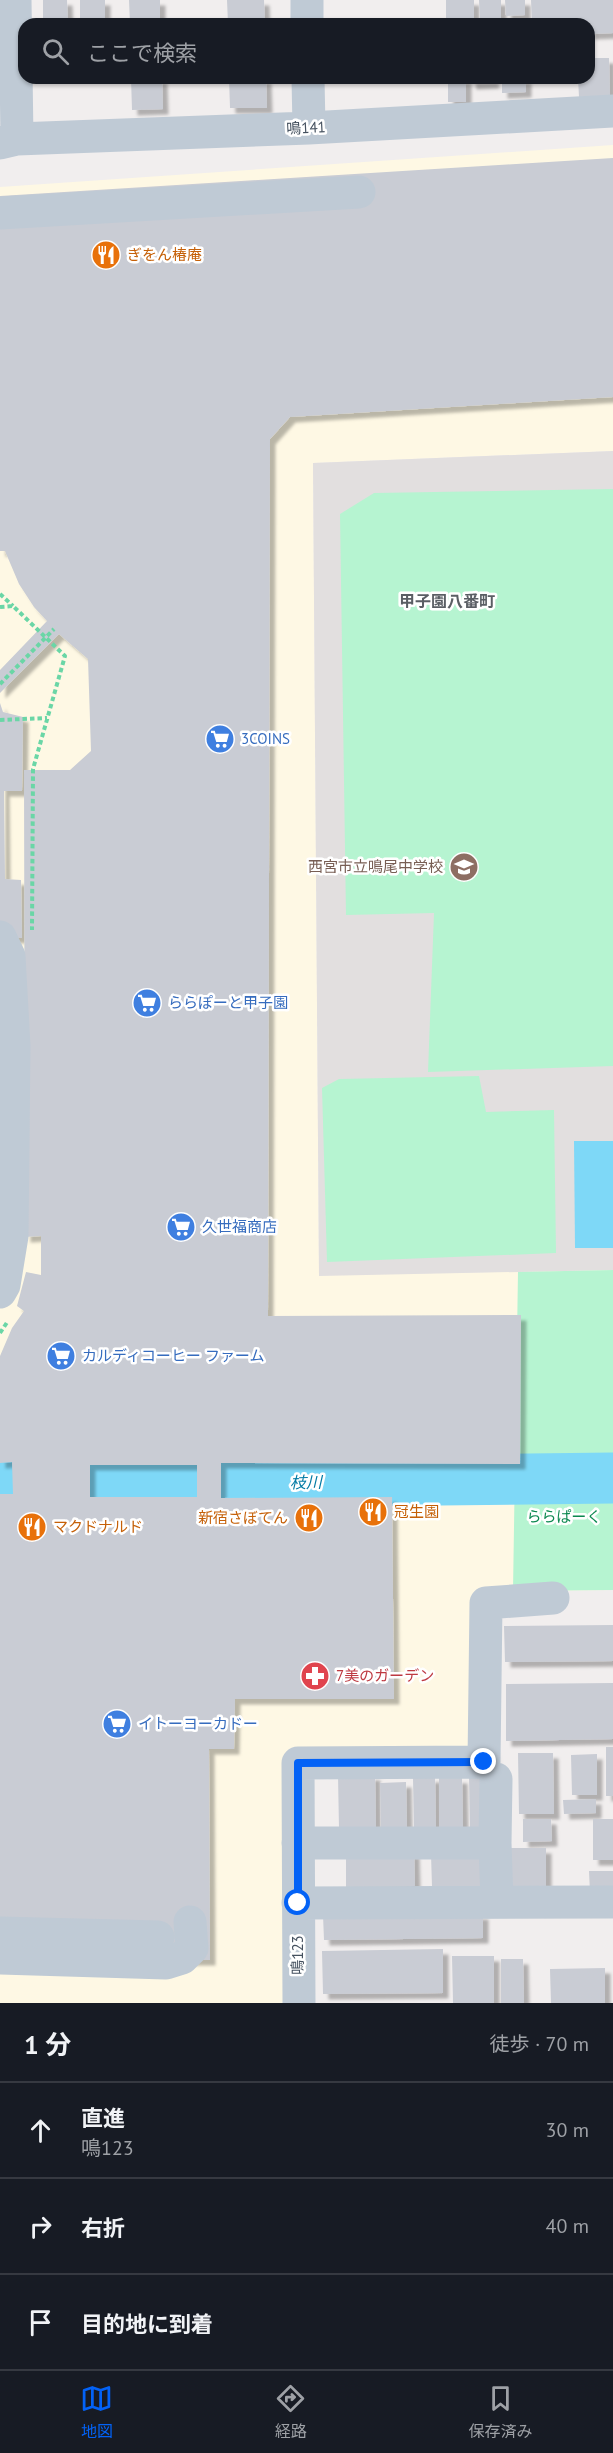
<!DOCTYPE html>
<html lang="ja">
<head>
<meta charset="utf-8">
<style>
  :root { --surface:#171b24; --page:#20242c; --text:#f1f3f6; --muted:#9ea1a6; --line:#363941; --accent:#0362f6 }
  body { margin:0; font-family:"PT Sans","Noto Sans JP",sans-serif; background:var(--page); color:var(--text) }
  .stop { position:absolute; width:18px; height:18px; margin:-14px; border:4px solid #0362f6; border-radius:50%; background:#fff }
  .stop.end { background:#0362f6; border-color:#fff; box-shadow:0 2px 6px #0008 }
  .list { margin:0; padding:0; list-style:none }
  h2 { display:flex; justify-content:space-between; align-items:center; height:78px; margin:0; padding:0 24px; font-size:26px }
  h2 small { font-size:20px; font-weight:400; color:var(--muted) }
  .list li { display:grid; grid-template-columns:39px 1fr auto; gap:18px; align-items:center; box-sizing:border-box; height:96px; padding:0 24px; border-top:2px solid var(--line) }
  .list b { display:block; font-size:22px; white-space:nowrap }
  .list p { margin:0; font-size:20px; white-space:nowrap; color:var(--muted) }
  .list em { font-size:20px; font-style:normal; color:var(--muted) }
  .icon { flex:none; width:33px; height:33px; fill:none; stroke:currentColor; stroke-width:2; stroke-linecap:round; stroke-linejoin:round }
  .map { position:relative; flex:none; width:613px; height:2003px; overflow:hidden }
  .search { position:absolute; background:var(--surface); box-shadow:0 2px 4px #0004; left:18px; right:18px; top:18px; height:66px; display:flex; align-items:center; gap:15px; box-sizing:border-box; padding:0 21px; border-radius:18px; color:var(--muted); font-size:22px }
  .sheet { height:366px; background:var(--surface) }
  nav { display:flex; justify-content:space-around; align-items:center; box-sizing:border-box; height:84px; border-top:2px solid var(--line); background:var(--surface); font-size:16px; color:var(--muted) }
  nav a { display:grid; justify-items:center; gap:3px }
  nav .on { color:var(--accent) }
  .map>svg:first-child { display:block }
  .commercial { fill:#fef8e4 }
  .education { fill:#e2dfdf }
  .green { fill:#b6f4d1 }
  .water { fill:#7ed8f7 }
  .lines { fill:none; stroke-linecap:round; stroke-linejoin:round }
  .river { stroke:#7ed8f7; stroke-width:51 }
  .building { fill:#c9ccd4; fill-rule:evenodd; filter:url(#shadow) }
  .path { stroke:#6ad6a6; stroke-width:4; stroke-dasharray:4.5 3; stroke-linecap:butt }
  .minor { stroke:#bfcad5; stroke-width:33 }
  .route { stroke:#0362f6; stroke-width:8 }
  .labels { text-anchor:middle; stroke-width:5; stroke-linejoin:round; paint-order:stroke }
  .street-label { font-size:15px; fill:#44505e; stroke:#fff }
  .food-label { font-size:15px; fill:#c56008; stroke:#fff; text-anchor:start }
  .shop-label { font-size:15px; fill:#366cbe; stroke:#fff; text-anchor:start }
  .education-label { font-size:15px; fill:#785e54; stroke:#fff; text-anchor:end }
  .park-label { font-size:15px; fill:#0b884f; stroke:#fff }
  .health-label { font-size:15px; fill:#be3a42; stroke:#fff; text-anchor:start }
  .neighbourhood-label { font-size:16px; font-weight:bold; fill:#5a5e64; stroke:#fff }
  .water-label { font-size:16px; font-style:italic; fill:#027aa4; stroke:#fff }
</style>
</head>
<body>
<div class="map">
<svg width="613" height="2003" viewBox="0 0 613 2003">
  <defs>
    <filter id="shadow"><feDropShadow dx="5.5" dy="5.5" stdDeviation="1.5" flood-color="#0004"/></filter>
  </defs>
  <rect width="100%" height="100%" fill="#f1eeee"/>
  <!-- commercial -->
  <path class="commercial" d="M613 145V451L313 463 319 1275 613 1270V1590L476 1592 477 1755 284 1760 288 2003H0V187Z"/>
  <!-- education -->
  <path class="education" d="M613 451V1270L319 1276 313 463Z"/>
  <!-- green -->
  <path class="green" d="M613 489V1066L428 1072 434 913 346 915 340 514 374 493Z
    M479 1076 486 1112 554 1110 556 1253 327 1262 322 1088 339 1079Z
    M613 1270V1590L513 1591 518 1272Z"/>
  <!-- water -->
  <path class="water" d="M574 1141H613V1248H575Z"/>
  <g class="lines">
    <!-- river -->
    <path class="river" d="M0 1485 613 1478"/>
  </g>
  <!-- building -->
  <path class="building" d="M43 0H67L68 23 43 24Z
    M80 0H105V21L80 22Z
    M129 0H160V24H130Z
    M227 0H264L265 24H228Z
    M446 0H474V23H446Z
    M479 0H501V23H480Z
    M505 0H525V15L506 16Z
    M531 0H613V33L589 34V24H532Z
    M589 58H609L610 96 579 97 578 78H589Z
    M131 78H162L163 109 132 110Z
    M229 78H266L267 108H230Z
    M448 78H466V102H448Z
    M470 78H493L494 83 471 84Z
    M502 78H526V92L502 93Z
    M613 158V397L290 417 270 439 268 1316 521 1315 520 1464 221 1463V1498L392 1497 394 1699H235L234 1749H209L210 1960H158L0 1921V1494H13L12 1462 0 1463V1356L12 1328 24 1311 17 1306 26 1272 41 1275V1236L25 1237 24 770H70L91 751 88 659 59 634 0 693V670L47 621 34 607 19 584 5 551H0V196ZM90 1465H197V1497H90Z
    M0 703 3 712 23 717 22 791H4L5 879 21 880 22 938 0 937Z
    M613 1625V1661L505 1662 504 1626Z
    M613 1683V1739L506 1741V1684Z
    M606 1747H613V1796H606Z
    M518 1753H553L554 1814H519Z
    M597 1754V1795H572L571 1755Z
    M338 1775H375L376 1829H339Z
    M469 1776H488V1832H470Z
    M435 1777 436 1831H414L413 1778Z
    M439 1778H462L463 1832H439Z
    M406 1782 407 1832 381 1833 380 1783Z
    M596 1799V1813L564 1814 563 1800Z
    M523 1819H551L552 1841 523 1842Z
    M593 1819H613V1860H593Z
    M509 1848H546V1887L509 1888Z
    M414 1852 415 1886 346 1887V1853Z
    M483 1853V1887H432L431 1854Z
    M589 1871H613V1892L590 1893Z
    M483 1914V1938L324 1940 323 1915Z
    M443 1949V1993L323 1994 322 1951Z
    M452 1956H494V2003H453Z
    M501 1959H523L524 2003H501Z
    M605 1968V2003H551L550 1969Z"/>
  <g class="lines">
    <!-- path -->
    <path class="path" d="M0 594 13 606
      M0 607 13 606 65 656 33 769 32 930
      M0 684 54 629
      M0 720 47 718
      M0 1333 8 1321"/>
    <!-- minor -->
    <path class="minor" d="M15 0 17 139
      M307 0V24
      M308 78 309 128
      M0 143 17 139 309 128 613 111
      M0 213 359 192
      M0 937 9 956 14 1046 12 1236 4 1285 0 1292
      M298 1843H495L497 1902
      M495 1843 496 1779
      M298 1903 613 1902
      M0 1933 158 1937
      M0 1958 166 1963 182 1958 192 1948 190 1922
      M299 2003 298 1763 484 1762 486 1603 553 1598"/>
  </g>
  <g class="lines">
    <!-- route -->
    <path class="route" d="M298 1903V1763L484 1762"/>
  </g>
  <!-- icons -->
  <defs>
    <g id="restaurant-disc" transform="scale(1.5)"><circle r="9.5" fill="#e8710a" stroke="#fff"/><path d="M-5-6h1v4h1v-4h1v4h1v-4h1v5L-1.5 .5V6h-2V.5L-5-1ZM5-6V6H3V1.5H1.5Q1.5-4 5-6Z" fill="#fff"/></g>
    <g id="supermarket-disc" transform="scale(1.5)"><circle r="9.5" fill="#3f7fe0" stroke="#fff"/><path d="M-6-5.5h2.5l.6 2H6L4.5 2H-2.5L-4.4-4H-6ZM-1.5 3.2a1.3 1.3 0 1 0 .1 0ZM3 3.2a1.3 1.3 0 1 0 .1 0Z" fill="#fff"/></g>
    <g id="school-disc" transform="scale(1.5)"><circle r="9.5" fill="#8d6e63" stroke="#fff"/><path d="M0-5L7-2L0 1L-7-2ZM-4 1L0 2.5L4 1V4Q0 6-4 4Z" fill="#fff"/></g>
    <g id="pharmacy-disc" transform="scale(1.5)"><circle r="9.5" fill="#e0444e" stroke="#fff"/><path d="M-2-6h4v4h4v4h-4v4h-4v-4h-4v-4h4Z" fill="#fff"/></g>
  </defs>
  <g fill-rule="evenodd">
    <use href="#restaurant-disc" x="106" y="255"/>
    <use href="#supermarket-disc" x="220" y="739"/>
    <use href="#school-disc" x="464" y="867"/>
    <use href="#supermarket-disc" x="147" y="1003"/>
    <use href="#supermarket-disc" x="181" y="1227"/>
    <use href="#supermarket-disc" x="61" y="1356"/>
    <use href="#restaurant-disc" x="373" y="1512"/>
    <use href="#restaurant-disc" x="309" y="1518"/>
    <use href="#restaurant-disc" x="32" y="1527"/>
    <use href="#pharmacy-disc" x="315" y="1676"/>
    <use href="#supermarket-disc" x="117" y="1724"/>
  </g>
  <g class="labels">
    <!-- street labels -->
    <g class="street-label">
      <text transform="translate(306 128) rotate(-3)" y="5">鳴141</text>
      <text transform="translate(298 1955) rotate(-90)" y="5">鳴123</text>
    </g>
    <!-- food labels -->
    <g class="food-label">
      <text x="127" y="260">ぎをん椿庵</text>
      <text x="394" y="1517">冠生園</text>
      <text x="288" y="1523" text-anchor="end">新宿さぼてん</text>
      <text x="53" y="1532">マクドナルド</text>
    </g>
    <!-- shop labels -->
    <g class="shop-label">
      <text x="241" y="744">3COINS</text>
      <text x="168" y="1008">ららぽーと甲子園</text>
      <text x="202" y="1232">久世福商店</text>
      <text x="82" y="1361">カルディコーヒー ファーム</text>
      <text x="138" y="1729">イトーヨーカドー</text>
    </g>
    <!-- education labels -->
    <g class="education-label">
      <text x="443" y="872">西宮市立鳴尾中学校</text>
    </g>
    <!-- park labels -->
    <g class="park-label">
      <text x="564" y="1522">ららぱーく</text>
    </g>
    <!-- health labels -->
    <g class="health-label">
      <text x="336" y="1681">7美のガーデン</text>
    </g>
    <!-- neighbourhood labels -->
    <g class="neighbourhood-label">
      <text x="447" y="607">甲子園八番町</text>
    </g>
    <!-- water labels -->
    <g class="water-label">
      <text transform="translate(306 1482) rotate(-1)" y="6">枝川</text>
    </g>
  </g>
</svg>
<div class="stop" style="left:298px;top:1903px"></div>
<div class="stop end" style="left:484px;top:1762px"></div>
<div class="search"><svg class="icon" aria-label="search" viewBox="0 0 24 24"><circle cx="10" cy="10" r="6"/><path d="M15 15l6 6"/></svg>ここで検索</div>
</div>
<section class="sheet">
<h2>1 分<small>徒歩 · 70 m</small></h2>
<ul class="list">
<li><svg class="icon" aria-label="ahead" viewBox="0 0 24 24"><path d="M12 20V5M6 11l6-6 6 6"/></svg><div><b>直進</b><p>鳴123</p></div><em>30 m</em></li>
<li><svg class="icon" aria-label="right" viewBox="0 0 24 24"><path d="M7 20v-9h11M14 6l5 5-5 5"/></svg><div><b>右折</b></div><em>40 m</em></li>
<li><svg class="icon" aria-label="arrive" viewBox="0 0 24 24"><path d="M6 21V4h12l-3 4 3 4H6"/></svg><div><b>目的地に到着</b></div></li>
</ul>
</section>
<nav>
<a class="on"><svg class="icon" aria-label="map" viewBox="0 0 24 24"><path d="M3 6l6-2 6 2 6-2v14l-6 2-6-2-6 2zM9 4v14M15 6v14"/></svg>地図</a>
<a><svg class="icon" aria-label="directions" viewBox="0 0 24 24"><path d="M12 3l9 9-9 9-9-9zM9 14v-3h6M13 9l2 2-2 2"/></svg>経路</a>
<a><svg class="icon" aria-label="saved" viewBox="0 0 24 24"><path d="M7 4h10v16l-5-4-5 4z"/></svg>保存済み</a>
</nav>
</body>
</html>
